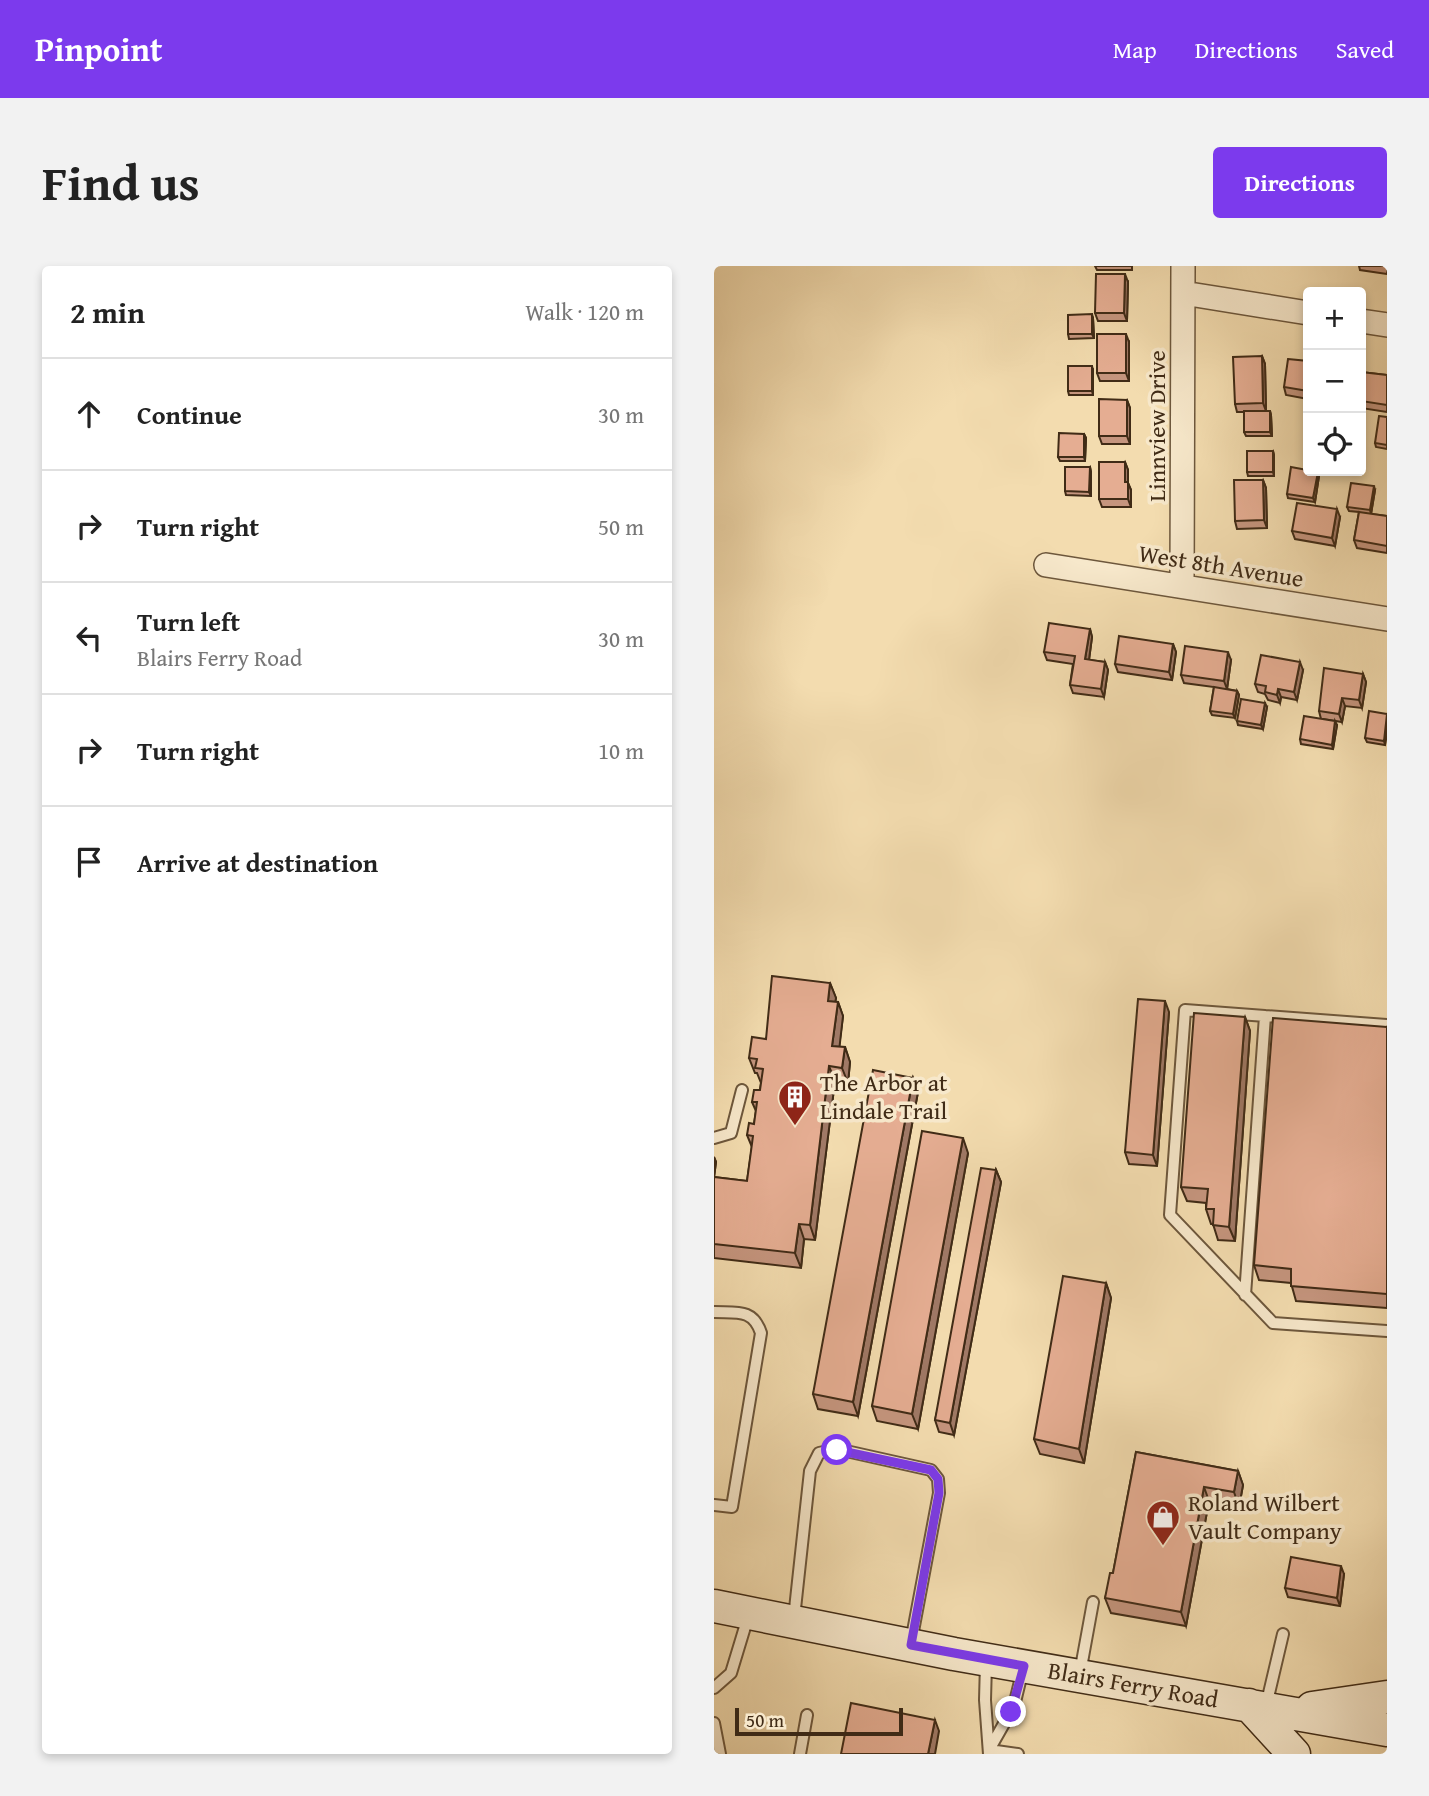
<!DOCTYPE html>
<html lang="en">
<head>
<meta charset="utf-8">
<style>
  :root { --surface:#fff; --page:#f2f2f2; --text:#222; --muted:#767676; --line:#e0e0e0; --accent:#7c3aed }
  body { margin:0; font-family:"Gentium Book Plus",serif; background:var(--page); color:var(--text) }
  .controls { position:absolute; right:21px; top:21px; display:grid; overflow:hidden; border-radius:7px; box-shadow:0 4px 10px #0003 }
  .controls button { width:63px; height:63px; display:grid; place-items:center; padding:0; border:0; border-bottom:2px solid var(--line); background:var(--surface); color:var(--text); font:35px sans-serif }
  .scale { position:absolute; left:21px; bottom:18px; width:168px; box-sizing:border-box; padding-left:7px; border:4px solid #402b16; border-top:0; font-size:19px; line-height:24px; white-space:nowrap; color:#402b16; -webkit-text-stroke:5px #f7e8cb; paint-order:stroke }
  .stop { position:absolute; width:21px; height:21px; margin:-16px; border:5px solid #7c3aed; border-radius:50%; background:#fff }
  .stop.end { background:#7c3aed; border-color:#fff; box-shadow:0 2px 7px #0008 }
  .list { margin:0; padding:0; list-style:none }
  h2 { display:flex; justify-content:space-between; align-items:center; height:91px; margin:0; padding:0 28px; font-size:30px }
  h2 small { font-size:23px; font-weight:400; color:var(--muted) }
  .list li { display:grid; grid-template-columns:46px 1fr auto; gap:21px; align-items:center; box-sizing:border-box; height:112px; padding:0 28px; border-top:2px solid var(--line) }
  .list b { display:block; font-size:26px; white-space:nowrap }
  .list p { margin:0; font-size:23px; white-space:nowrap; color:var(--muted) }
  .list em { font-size:23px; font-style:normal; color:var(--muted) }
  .icon { flex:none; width:38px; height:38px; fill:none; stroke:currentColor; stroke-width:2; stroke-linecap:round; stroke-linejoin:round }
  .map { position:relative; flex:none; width:673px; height:1488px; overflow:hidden; border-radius:7px }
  header { display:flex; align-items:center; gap:42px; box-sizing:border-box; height:98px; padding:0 35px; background:var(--accent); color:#fff }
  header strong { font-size:33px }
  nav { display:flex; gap:38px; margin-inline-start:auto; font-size:24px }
  .intro { display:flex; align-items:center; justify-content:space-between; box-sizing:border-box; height:168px; padding:0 42px }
  h1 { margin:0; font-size:49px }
  .button { padding:18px 32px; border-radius:7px; background:var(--accent); color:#fff; font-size:24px; font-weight:700 }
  main { display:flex; gap:42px; padding:0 42px }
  aside { flex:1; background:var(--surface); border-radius:7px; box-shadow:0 4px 10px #0003 }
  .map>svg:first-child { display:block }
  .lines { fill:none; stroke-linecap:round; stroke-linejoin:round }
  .service-casing { stroke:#6d573c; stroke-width:14 }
  .minor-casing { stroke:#6d573c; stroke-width:26 }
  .secondary-casing { stroke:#402b16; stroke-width:35 }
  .service { stroke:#f7e8cb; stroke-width:10 }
  .minor { stroke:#f7e8cb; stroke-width:23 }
  .secondary { stroke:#f7e8cb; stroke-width:32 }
  .wall { fill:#c5957e; stroke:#402b16; stroke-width:2 }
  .shaded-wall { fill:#a07966; stroke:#402b16; stroke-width:2 }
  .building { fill:#e5ad92; stroke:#402b16; stroke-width:2 }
  .route { stroke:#7c3aed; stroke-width:9 }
  .labels { text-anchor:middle; stroke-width:7; stroke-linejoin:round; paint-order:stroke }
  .street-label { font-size:24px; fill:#402b16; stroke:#f7e8cb }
  .poi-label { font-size:24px; fill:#402b16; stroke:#f7e8cb; text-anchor:start }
</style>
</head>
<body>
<header>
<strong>Pinpoint</strong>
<nav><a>Map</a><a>Directions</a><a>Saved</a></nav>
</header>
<div class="intro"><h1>Find us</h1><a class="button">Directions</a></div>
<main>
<aside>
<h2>2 min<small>Walk · 120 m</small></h2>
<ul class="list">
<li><svg class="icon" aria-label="ahead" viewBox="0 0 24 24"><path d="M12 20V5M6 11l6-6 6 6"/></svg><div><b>Continue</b></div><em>30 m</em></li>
<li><svg class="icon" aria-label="right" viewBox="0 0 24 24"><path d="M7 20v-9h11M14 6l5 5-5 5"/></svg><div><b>Turn right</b></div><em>50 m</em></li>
<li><svg class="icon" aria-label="left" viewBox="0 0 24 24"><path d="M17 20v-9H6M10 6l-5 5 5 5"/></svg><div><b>Turn left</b><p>Blairs Ferry Road</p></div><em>30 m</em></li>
<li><svg class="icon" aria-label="right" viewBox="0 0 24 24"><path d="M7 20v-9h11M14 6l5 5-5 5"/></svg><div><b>Turn right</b></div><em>10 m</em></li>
<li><svg class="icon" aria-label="arrive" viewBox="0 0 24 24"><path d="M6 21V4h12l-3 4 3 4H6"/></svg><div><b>Arrive at destination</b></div></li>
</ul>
</aside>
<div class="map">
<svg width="673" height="1488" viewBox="0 0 673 1488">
  <rect width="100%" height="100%" fill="#f3dcaf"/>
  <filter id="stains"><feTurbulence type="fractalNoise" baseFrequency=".00286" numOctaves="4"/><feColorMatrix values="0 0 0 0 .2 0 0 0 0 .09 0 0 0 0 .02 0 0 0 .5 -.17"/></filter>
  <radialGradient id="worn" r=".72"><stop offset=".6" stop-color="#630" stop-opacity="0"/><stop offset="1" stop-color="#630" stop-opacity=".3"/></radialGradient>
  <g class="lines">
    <!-- service casing -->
    <g class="service-casing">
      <path id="service" d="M673 759 471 744 456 949 559 1057 673 1065
        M0 872 17 867 28 824
        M531 1029 551 750
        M0 1046C22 1047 39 1042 47 1067L18 1241 0 1239
        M80 1352 96 1205 105 1187 123 1183 217 1204 224 1213 225 1227 197 1376
        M272 1397 271 1434 275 1488
        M366 1407 379 1336
        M0 1422 17 1407 34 1351
        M552 1440 569 1368
        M0 1457 6 1488
        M275 1484 300 1440 309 1403
        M275 1484 304 1488
        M86 1488 93 1449"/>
    </g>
    <!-- minor casing -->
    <g class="minor-casing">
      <path id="minor" d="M469 27 594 47
        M647 55 673 59
        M332 299 673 353
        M468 320 469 0"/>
    </g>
    <!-- secondary casing -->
    <g class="secondary-casing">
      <path id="secondary" d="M0 1340 240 1388 673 1464
        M535 1439 580 1488
        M598 1442 673 1431"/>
    </g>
    <!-- service -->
    <use href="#service" class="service"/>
    <!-- minor -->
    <use href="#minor" class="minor"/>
    <!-- secondary -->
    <use href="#secondary" class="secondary"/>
  </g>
  <!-- wall -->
  <path class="wall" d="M381 0H418V4H383Z
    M645 0H673V8L646 4Z
    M414 16 413 55H384L381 47Z
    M379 52 380 72 355 73 354 68Z
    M415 76V115H386L383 107Z
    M548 90 551 98 552 145H556L557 149 558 170H532L530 166V146H523L521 138Z
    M594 95V133L572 129 570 121Z
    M379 104V129H355L354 125Z
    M647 106 673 109V146L647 142Z
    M413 134 416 142V178H388L385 170Z
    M673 151V183L662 181 661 177Z
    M370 168 372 172 371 195H346L344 191Z
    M559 185 560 189V210H534L533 206Z
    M411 196 414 204V217L417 224V241H388L385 233Z
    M376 201 377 206V230L352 229 351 225Z
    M605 210 601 236 574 232 573 228Z
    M549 214 552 222 553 262 523 263 521 255Z
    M661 224 657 248 673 250V287L643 282 640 274 645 246 635 245 633 241Z
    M626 251 621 280 581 273 578 265Z
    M376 363 378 371 375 394 391 396 394 404 390 431 359 427 356 419 359 398 333 394 330 386Z
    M459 378 462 386 458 414 404 406 401 398Z
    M517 394 513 423 523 425 525 429 521 452 498 449 496 445 500 421 470 417 467 409Z
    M589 404 583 434 567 431 566 437 554 434 551 428 544 426 541 418Z
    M649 408 652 416 648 442 631 440 628 456 609 453 623 459 619 483 587 478 586 473 607 453 605 445Z
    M553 441 549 463 524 459 523 455Z
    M673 448 671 479 653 476 651 472Z
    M116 717 122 732 121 736H124L129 750 125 781H131L136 796 134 817 121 815 101 974 90 973 87 1002 0 992V891L2 896 0 911 33 915 38 881 33 869 40 858 42 845 38 836 46 824 47 817 43 807H41L35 792 52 773Z
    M455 746 443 900 415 898 411 886Z
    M531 751 536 765 521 975 504 974 499 958H497L492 943V937L473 935 467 921Z
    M673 761V1042L582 1035 577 1017 545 1014 540 999Z
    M199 812 204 826 144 1150 104 1143 99 1128Z
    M254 887 204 1163 163 1155 158 1140Z
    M282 904 287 916 240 1169 225 1166 221 1154Z
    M392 1017 397 1032 370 1197 326 1188 320 1173Z
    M422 1186 524 1205 529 1219 525 1241 495 1235 472 1360 397 1347 391 1332 399 1307Z
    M630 1308 626 1340 574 1331 571 1322Z"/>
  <!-- shaded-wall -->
  <path class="shaded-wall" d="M411 8 414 16 413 55 410 47Z
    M378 48 379 52 380 72 378 68Z
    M412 68 415 76V115L412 107Z
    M548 90 551 98 552 145 549 137Z
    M378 100 379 104V129L378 125Z
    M413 134 416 142V178L413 170Z
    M556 145 557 149 558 170 556 166Z
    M370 168 372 172 371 195 370 191Z
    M559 185 560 189V210L559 206Z
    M411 196 414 204V217L417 224V241L414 233 411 216Z
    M376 201 377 206V230L375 226Z
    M604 206 605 210 601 236 599 232Z
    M549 214 552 222 553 262 550 254Z
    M660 220 661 224 657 248 656 244Z
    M623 243 626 251 621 280 618 272Z
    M376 363 378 371 374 401 371 393Z
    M459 378 462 386 458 414 455 406Z
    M514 386 517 394 513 423 510 415Z
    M391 396 394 404 390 431 387 423Z
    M586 396 589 404 583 434 580 426Z
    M649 408 652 416 648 442 645 434Z
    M564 423 567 431 566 437 563 429Z
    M523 425 525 429 521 452 519 448Z
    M628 432 631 440 628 456 625 448Z
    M551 437 553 441 549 463 547 459Z
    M673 454V468L671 479 670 475Z
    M621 455 623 459 619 483 618 479Z
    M116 717 122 732 119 749 114 735Z
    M451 735 455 746 443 900 439 889Z
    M124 736 129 750 124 794 118 780Z
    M531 751 536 765 521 975 515 961Z
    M131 781 136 796 134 817 128 802Z
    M115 800 121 815 101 974 96 959Z
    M199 812 204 826 144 1150 139 1136Z
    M249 872 254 887 204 1163 198 1148Z
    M0 891 2 896 0 912Z
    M282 904 287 916 240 1169 236 1157Z
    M85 958 90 973 87 1002 81 987Z
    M392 1017 397 1032 370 1197 365 1183Z
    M524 1205 529 1219 525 1241 520 1226Z
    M490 1221 495 1235 472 1360 467 1346Z
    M627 1300 630 1308 626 1340 623 1332Z
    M221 1454 225 1465 221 1488H214Z"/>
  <!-- building -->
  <path class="building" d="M382 8H411L410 47H381Z
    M378 48V68H354V49Z
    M383 68H412V107H383Z
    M548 90 549 137 521 138 519 91Z
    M574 93 594 95V125L570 121Z
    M354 100H378V125H354Z
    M647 106 673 109V139L647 135Z
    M385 133 413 134V170H385Z
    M530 145H556V166H530Z
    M665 150 673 151V179L661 177Z
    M345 167 370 168V191H344Z
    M533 185H559V206H533Z
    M385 196H411V216H414V233H385Z
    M351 201H376L375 226 351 225Z
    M577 201 604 206 599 232 573 228Z
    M520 214H549L550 254 521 255Z
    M637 217 660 220 656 244 633 241Z
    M583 237 623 243 618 272 578 265Z
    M645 246 673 250V280L640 274Z
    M335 357 376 363 371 393 391 396 387 423 356 419 361 390 330 386Z
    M405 370 459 378 455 406 401 398Z
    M471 380 514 386 510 415 467 409Z
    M547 389 586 396 580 426 564 423 563 429 551 426 552 420 541 418Z
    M610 402 649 408 645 434 628 432 625 448 605 445Z
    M500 421 523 425 519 448 496 445Z
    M527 433 551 437 547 459 523 455Z
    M655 445 673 448 670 475 651 472Z
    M590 450 621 455 618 479 586 473Z
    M58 710 116 717 114 735 124 736 118 780 131 781 128 802 115 800 96 959 85 958 81 987 0 978V911L33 915 39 870 33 869 35 857 40 858 43 836H38L40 824H46L49 803 41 802 43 793 35 792 38 771 52 773Z
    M424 733 451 735 439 889 411 886Z
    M480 747 531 751 515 961 499 959 500 943H492L494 923 467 921Z
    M559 752 673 761V1028L577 1020V1003L540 999Z
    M159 804 199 812 139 1136 99 1128Z
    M208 865 249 872 198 1148 158 1140Z
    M267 902 282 904 236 1157 221 1154Z
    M349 1010 392 1017 365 1183 320 1173Z
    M422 1186 524 1205 520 1226 490 1221 467 1346 391 1332 396 1307H399Z
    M577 1291 627 1300 623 1332 571 1322Z
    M137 1437 221 1454 214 1488H127Z"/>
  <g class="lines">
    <!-- route -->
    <path class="route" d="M123 1184 217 1204 224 1213 225 1227 197 1379 310 1400 297 1446"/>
  </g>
  <!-- icons -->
  <defs>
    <g id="building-pin" transform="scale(1.75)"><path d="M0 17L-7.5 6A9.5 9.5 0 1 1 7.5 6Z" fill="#8f2418" stroke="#f7e8cb"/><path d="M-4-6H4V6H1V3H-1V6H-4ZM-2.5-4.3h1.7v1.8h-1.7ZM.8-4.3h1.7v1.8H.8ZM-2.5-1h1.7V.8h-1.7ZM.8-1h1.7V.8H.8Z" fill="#fff"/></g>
    <g id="shop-pin" transform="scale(1.75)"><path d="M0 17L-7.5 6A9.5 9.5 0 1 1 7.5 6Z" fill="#8f2418" stroke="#f7e8cb"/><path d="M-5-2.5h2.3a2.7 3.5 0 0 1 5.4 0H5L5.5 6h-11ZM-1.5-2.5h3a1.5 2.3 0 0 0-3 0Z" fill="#fff"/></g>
  </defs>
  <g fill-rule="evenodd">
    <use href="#building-pin" x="81" y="831"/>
    <use href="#shop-pin" x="449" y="1251"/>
  </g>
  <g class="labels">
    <!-- street labels -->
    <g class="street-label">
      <text transform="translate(443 160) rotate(-90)" y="8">Linnview Drive</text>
      <text transform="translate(507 300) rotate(9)" y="8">West 8th Avenue</text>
      <text transform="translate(419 1419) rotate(10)" y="8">Blairs Ferry Road</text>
    </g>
    <!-- poi labels -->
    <g class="poi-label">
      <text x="106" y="825">The Arbor at<tspan x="106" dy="28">Lindale Trail</tspan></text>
      <text x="474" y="1245">Roland Wilbert<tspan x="474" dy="28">Vault Company</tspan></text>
    </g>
  </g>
  <rect width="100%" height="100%" filter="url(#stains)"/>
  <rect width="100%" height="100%" fill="url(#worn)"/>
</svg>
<div class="controls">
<button>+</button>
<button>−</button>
<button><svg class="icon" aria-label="locate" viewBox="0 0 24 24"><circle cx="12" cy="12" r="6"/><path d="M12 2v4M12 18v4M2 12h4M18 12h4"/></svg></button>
</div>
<div class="scale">50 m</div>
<div class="stop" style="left:123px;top:1184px"></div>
<div class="stop end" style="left:297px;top:1446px"></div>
</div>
</main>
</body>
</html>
